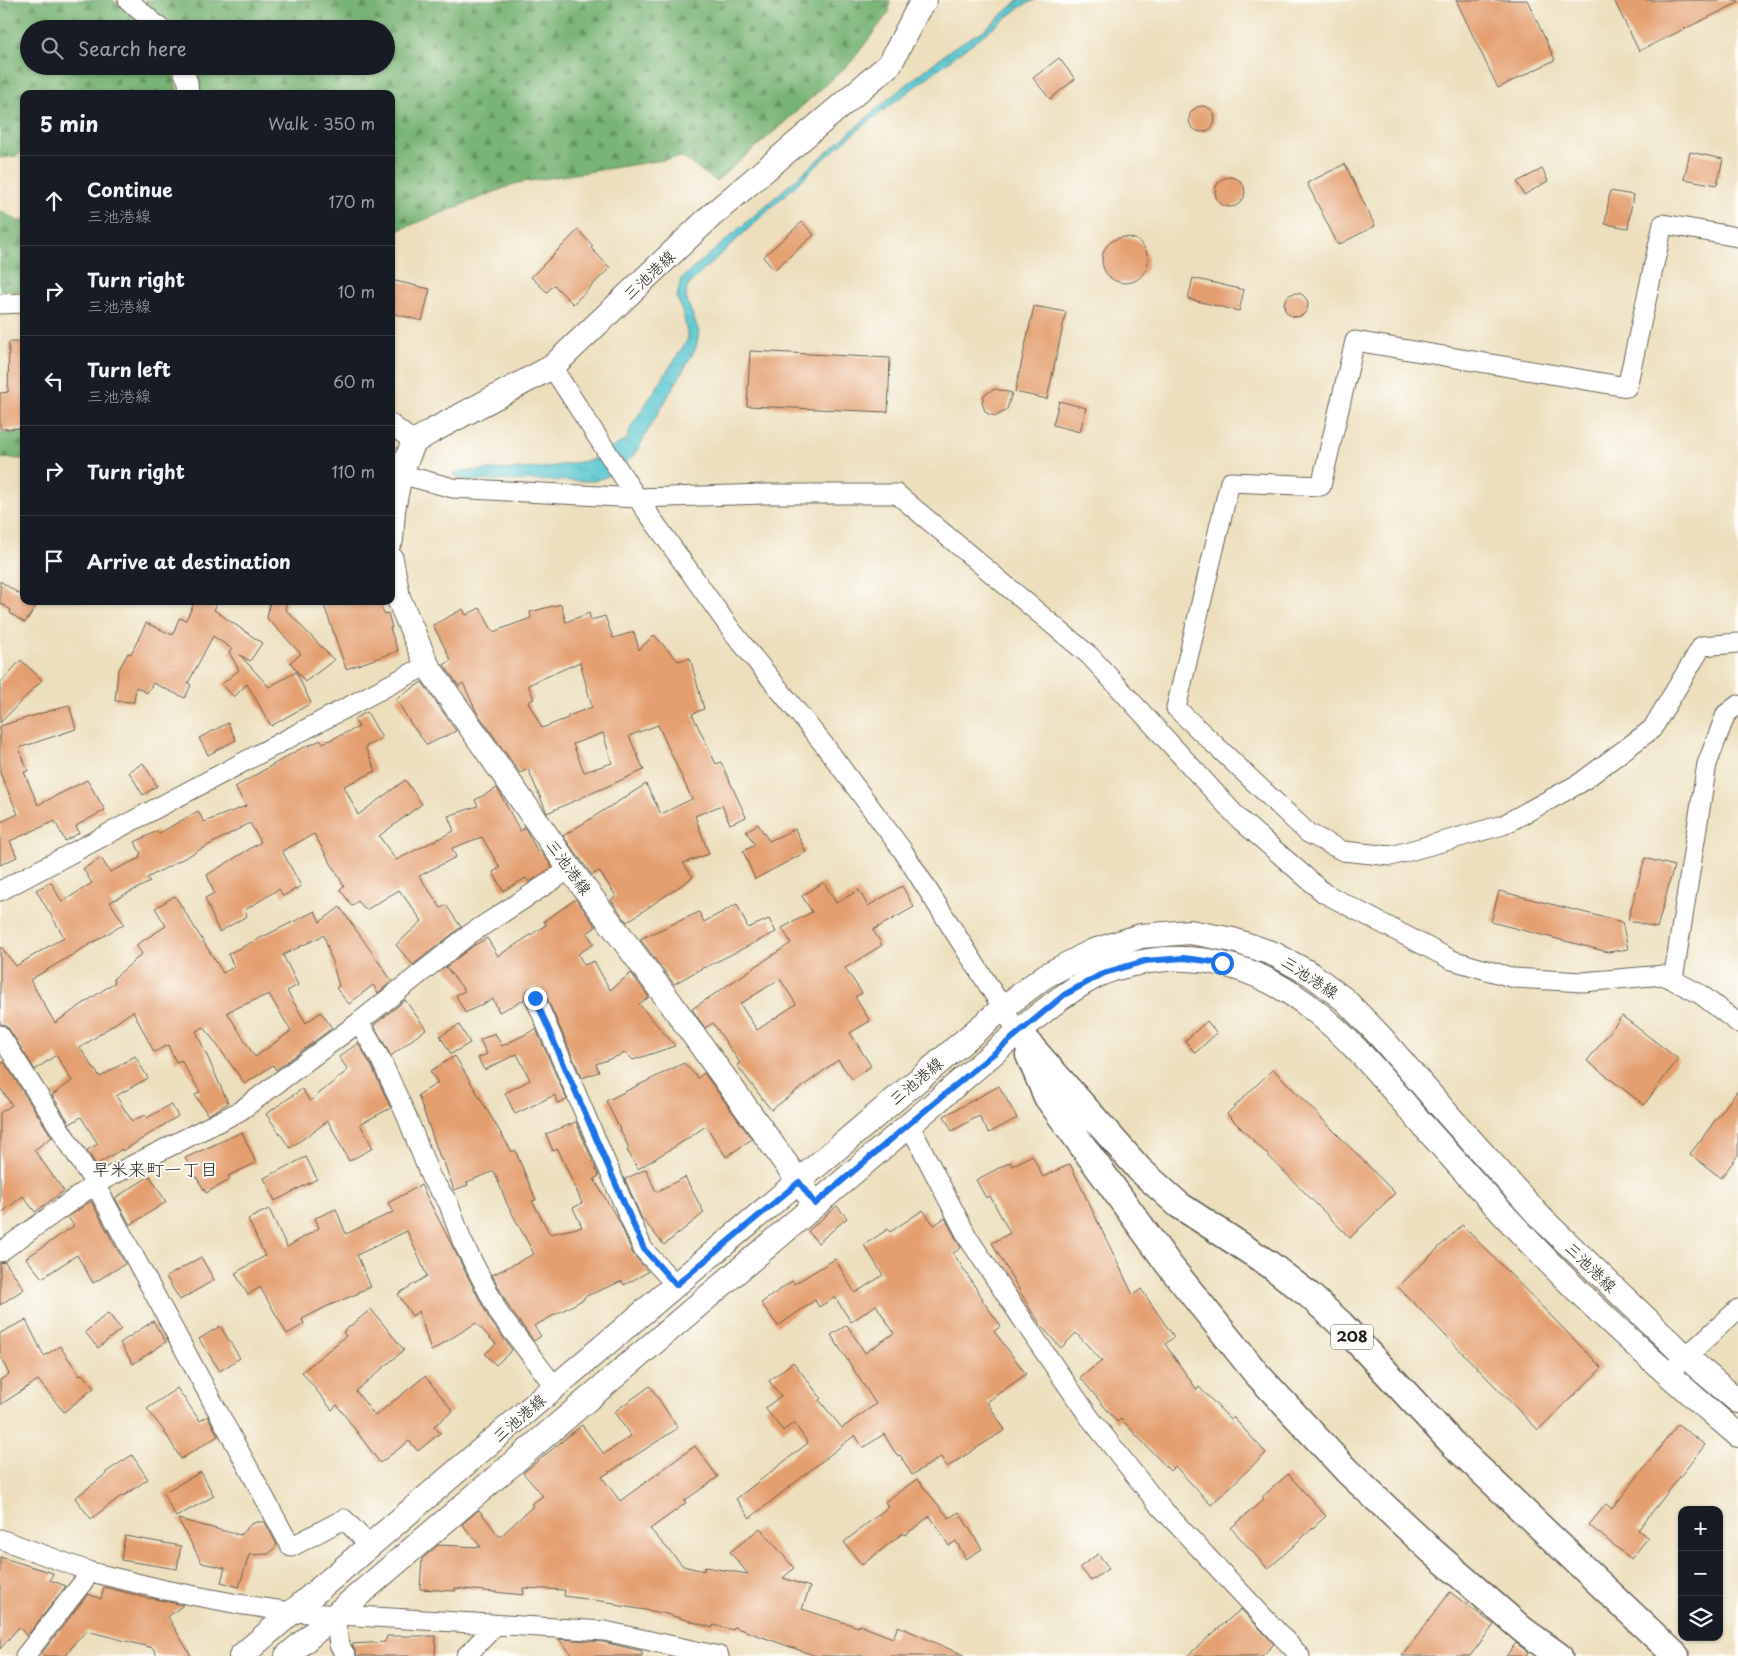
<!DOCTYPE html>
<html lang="en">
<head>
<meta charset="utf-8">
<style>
  :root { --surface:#171b24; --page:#20242c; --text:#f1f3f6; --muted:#9ea1a6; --line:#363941 }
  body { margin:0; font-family:"Playpen Sans","Klee One",sans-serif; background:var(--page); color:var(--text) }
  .controls { position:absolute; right:15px; bottom:15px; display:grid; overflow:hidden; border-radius:10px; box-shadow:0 1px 4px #0004 }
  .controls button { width:45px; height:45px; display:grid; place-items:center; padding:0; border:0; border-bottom:1px solid var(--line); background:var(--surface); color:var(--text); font:25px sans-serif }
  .stop { position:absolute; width:15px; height:15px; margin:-11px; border:4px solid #1a73e8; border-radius:50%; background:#fff }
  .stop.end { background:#1a73e8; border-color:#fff; box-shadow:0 1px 5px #0008 }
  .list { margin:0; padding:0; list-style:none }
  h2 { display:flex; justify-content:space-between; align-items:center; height:65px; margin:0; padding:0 20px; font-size:21px }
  h2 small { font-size:16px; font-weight:400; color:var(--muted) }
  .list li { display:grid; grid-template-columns:32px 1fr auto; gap:15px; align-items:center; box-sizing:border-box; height:90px; padding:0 20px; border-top:1px solid var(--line) }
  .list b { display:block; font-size:19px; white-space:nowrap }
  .list p { margin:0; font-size:16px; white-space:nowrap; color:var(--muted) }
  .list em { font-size:16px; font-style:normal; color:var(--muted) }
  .icon { flex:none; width:28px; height:28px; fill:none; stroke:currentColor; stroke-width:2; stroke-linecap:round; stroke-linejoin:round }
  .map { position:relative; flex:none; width:1738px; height:1656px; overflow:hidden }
  .search { position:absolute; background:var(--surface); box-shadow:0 1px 4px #0004; left:20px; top:20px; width:375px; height:55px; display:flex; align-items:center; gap:12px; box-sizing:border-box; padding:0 18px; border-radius:28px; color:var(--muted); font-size:19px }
  .panel { position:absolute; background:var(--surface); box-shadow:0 1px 4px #0004; left:20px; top:90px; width:375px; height:515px; border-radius:10px }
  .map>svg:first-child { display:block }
  .forest { fill:url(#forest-firs); stroke:#4a6848 }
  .water { fill:url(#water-ripples); stroke:#3c7276 }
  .building { fill:#e49f6f; fill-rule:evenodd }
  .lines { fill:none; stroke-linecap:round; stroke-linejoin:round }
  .minor-casing { stroke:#656054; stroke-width:21 }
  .major-casing { stroke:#656054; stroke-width:26 }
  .highway-casing { stroke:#656054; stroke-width:29 }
  .minor { stroke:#fff; stroke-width:19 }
  .major { stroke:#fff; stroke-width:24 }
  .highway { stroke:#fff; stroke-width:26 }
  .route { stroke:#1a73e8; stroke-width:6 }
  .labels { text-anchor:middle; stroke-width:4; stroke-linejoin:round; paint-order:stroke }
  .shield { fill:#fdfcf7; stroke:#605f5e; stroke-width:1 }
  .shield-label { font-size:15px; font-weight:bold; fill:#1c1c1c }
  .street-label { font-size:16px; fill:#1c1c1c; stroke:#fdfcf7 }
  .neighbourhood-label { font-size:18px; fill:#1c1c1c; stroke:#fdfcf7 }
</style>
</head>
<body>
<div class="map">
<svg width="1738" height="1656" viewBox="0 0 1738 1656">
  <defs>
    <pattern id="forest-firs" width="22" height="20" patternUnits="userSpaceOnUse" patternTransform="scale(1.25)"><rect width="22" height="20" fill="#78b474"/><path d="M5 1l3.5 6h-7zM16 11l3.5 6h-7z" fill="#62925e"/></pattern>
    <pattern id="water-ripples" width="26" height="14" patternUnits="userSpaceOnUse" patternTransform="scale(1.25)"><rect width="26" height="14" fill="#5bc8d0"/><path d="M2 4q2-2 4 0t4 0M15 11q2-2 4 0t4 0" fill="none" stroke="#4fabb2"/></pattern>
  </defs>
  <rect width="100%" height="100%" fill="#fdfcf7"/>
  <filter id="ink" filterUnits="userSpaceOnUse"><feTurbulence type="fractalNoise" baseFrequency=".02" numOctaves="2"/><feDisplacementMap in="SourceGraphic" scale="10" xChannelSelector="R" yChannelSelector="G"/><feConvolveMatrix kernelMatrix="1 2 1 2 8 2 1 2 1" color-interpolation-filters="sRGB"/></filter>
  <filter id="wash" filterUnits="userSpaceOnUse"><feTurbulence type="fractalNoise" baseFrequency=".0096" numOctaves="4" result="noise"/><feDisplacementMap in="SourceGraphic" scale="20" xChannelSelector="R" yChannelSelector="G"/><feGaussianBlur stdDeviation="1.12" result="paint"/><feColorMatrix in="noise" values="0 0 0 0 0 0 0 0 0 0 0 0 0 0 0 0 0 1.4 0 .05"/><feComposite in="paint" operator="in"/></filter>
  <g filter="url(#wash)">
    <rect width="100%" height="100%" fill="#eddfbd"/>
    <!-- forest -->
    <path class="forest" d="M0 0H113L141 20 148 29H29V66H171L178 94H24V150L17 156 0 158Z
      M145 0H890L889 12 852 61 769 136 716 181 682 157 517 183 391 233V226L396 219 391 203V94H200L192 66H386V29H171Z
      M0 211 20 222 24 219V291H0Z
      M24 432V459L0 458V433Z"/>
    <!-- water -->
    <path class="water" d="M1019 0H1035L1022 6 1003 20 863 126 825 158 692 281 687 288 686 298 699 332 696 348 646 434C636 457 619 474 594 481L463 480 452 474 462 471 544 468 591 460 627 439 631 427 688 339 684 318 677 297 681 279 887 100 954 47 984 30Z"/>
    <g id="blocks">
      <!-- building -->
      <path class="building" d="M1456 0H1527L1555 60 1498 88Z
        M1614 0H1738V3L1639 51Z
        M1059 58 1075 79 1050 99 1033 78Z
        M1189 119a13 13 0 1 1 26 0a13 13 0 1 1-26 0Z
        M1690 152 1723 159 1717 185 1684 179Z
        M1345 164 1375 226 1338 245 1307 183Z
        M1542 169 1548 181 1524 195 1517 182Z
        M1215 192a15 15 0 1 1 30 0a15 15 0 1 1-30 0Z
        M1610 191 1633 195 1628 228 1605 224Z
        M802 222 814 235 774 270 763 257Z
        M578 230 593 246 591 248 610 268 573 304 554 285 547 292 531 277Z
        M1102 260a23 23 0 1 1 46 0a23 23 0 1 1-46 0Z
        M1193 278 1244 290 1239 311 1188 299Z
        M391 280 430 289 422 321 391 313Z
        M1284 305a12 12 0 1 1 24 0a12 12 0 1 1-24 0Z
        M1034 306 1066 312 1047 399 1015 392Z
        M9 342H24V428L0 429V393L8 392Z
        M750 351 890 358 888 412 747 406Z
        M996 389 1012 393 1007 409 1004 412 996 416 988 414 985 411 982 403 984 395 992 390Z
        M1059 401 1086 408 1080 432 1053 425Z
        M0 581 24 597V601H39L25 623 10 613 11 610 0 603Z
        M195 601H218L214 610 262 643 250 661 240 655 269 687 296 672 311 703 271 726 247 684 234 697 222 684 239 670 229 652 232 649 213 636 188 683 191 685 185 698 153 683 147 693 136 687 134 702 115 701 118 671 128 653 131 654 146 623 173 635 179 618 186 620Z
        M270 601H287L285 609 334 660 305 682 290 662 301 654 267 618Z
        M335 601H379L384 614 388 613 392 628H390L398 651 346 669 324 605Z
        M561 604 566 622 589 613 591 620 605 616 613 638 634 632 639 650 654 635 678 661 690 658 704 709 692 714 716 764 721 762 746 817 730 824 722 805 695 816 709 854 683 863 693 877 627 922 611 900 616 896 599 871 592 875 563 836 646 784 661 814 692 799 658 725 629 736 644 770 547 813 528 769 520 773 476 711 463 683 459 686 444 665 451 660 433 625 463 609 466 615 480 608 493 632 531 618 530 612ZM580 662 592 707 568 716V718L542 728 528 702 534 699 528 685ZM603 733 612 763 584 772 573 744Z
        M21 660 42 680 0 723V683Z
        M422 682 456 731 427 745 411 724 396 699Z
        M69 705 76 729 19 748 28 771 24 772 38 805 87 780 105 810 76 826 79 833 65 841 55 821 10 841 17 857 0 865V820L1 822 18 814 0 773V726Z
        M367 712 382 738 365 747 376 771 344 786 358 815 405 780 422 804 379 836 396 860 454 831 448 816 478 806 475 800 497 788 520 831 525 828 538 852 540 850 552 867 529 882 526 878 503 891 493 872 500 868 482 837 452 848 456 857 419 876 441 908 446 905 461 927 413 965 396 945 422 921 399 890 366 910 358 901 352 906 340 889 344 886 314 834 282 851 301 886 283 896 279 889 245 910 247 916 219 932 205 898 214 893 207 875 261 842 250 823 147 878 150 882 110 902 124 924 30 980 55 1023 115 982 113 979 142 954 136 945 166 926 155 908 175 896 223 973 234 967 228 954 315 911 320 922 340 907 392 981 378 993 373 985 349 1004 336 988 339 986 324 935 283 955 298 985 287 991 306 1023 321 1012 332 1028 276 1070 273 1065 245 1084 204 1027 196 1031 228 1103 208 1115 195 1095 200 1092 181 1060 176 1062 168 1045 154 1052 133 1011 80 1048 100 1077 135 1056 148 1078 116 1096 132 1121 145 1115 147 1118 171 1104 178 1116 123 1151 122 1149 96 1165 87 1150 98 1144 81 1117 70 1124 52 1095 72 1081 56 1055 35 1070 9 1029 6 1025 0 1024V946L16 966 64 937 36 890 51 882 62 902 92 883 83 869 101 858 110 872 140 858 139 855 141 854 135 842 157 831 158 834 198 811 204 822 246 806 235 787 298 750 321 740 323 743 359 727 354 719ZM269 994 291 1031 255 1057 227 1012Z
        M228 723 236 740 208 755 199 738Z
        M143 763 157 786 143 795 129 772Z
        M758 824 769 841 795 829 806 852 755 879 743 851 755 845 746 831Z
        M1645 858 1674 866 1657 928 1628 920Z
        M824 882 836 903 859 890 868 906 902 886 914 907 873 930 882 945 845 968 862 993 855 997 870 1021 850 1033 871 1066 852 1079 838 1060 771 1110 737 1065 740 1063 713 1023 705 1028 692 1009 791 943 782 928 812 912 802 896ZM780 979 796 1004 757 1030 740 1004Z
        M1499 891 1622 922 1628 949 1608 952 1491 922Z
        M576 899 596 927 587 933 594 944 578 954 584 965 594 961 610 990 631 973 649 997 639 1004 675 1046 633 1060 626 1053 596 1064 599 1072 582 1078 545 994 542 989 537 987 530 988 526 992 524 1000 499 1012 493 999 465 1013 456 995 465 991 446 967 473 946 487 938 498 956 546 925 544 921Z
        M737 904 748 928 769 919 776 932 704 968V967L674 984 640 939 699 912 704 922Z
        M405 1000 426 1029 391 1056 374 1025Z
        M1622 1016 1678 1059 1644 1105 1587 1061Z
        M1207 1021 1217 1033 1195 1053 1185 1041Z
        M459 1025 470 1043 451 1054 440 1036Z
        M536 1029 567 1100 557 1103 555 1095 515 1114 505 1093 530 1080 517 1054 484 1070 478 1058 487 1054 480 1040 495 1033 502 1046Z
        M358 1043 372 1067 391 1108 360 1124 373 1148 349 1161 328 1121 290 1148 266 1114 302 1089 310 1101 348 1070 339 1057Z
        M455 1056 512 1152 515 1150 536 1200 532 1201 550 1234 582 1227 573 1208 582 1203 558 1149 553 1151 546 1134 576 1122 599 1176 594 1179 620 1223 633 1254 648 1272 624 1285 622 1281 584 1297V1299L534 1326 541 1336 534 1341 510 1309 492 1275 534 1254 507 1204 494 1171 467 1182 468 1185 454 1190 443 1160H441L418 1095 438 1083 430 1071Z
        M4 1062 52 1137 34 1150 64 1191 35 1212 23 1196 0 1214V1113L12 1105 0 1088V1064Z
        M684 1063 698 1078 704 1073 752 1139 726 1157 706 1126 684 1141 638 1169 627 1150 629 1148 606 1101Z
        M1273 1069 1395 1193 1350 1238 1227 1114Z
        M999 1086 1017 1118 989 1133 979 1116 952 1131 944 1116Z
        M1738 1090V1155L1721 1178 1690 1154Z
        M242 1132 256 1163 228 1176 230 1180 206 1193 185 1158Z
        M1032 1155 1043 1177 1070 1164 1133 1295 1141 1289 1174 1337 1165 1344 1197 1390 1199 1387 1230 1419 1233 1417 1266 1453 1211 1505 1175 1466 1170 1471 1121 1419 1117 1422 1080 1377 1102 1361 1076 1333 1061 1348 1043 1328 1032 1312 992 1243 1010 1233 990 1196 986 1198 976 1180 1010 1162 1012 1166Z
        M306 1157 317 1179 275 1201 264 1178Z
        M646 1169 656 1192 685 1177 704 1213 664 1245 641 1217 625 1179Z
        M150 1176 166 1202 130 1225 115 1198Z
        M421 1185 490 1320 512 1350 496 1365 485 1354 496 1344 476 1323 431 1351 419 1311 412 1316 398 1294 427 1276 407 1231 357 1255 371 1287 358 1292 359 1293 330 1305 302 1319 304 1324 287 1334 260 1287 248 1295 235 1273 265 1256 248 1219 269 1209 287 1247 319 1228 315 1218 336 1209 346 1234 393 1212 388 1203Z
        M91 1201 125 1264 93 1283 77 1255 42 1278 26 1258 74 1226 68 1217Z
        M837 1206 847 1218 818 1243 808 1231Z
        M923 1210 934 1225 945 1218 961 1248 953 1253 983 1299 982 1300 1001 1326 994 1331 1026 1374 987 1402 1005 1430 947 1467 941 1457 912 1475 900 1455 897 1456 884 1434 863 1448 855 1435 750 1518 736 1499 808 1443 794 1423 783 1431 765 1408 781 1396 769 1381 793 1362 821 1398 819 1400 842 1428 876 1404 831 1335 847 1325 865 1353 894 1333 876 1305 851 1322 835 1297 819 1307 815 1300 778 1326 761 1303 792 1281 794 1284 835 1259 855 1293 883 1275 864 1245 888 1229 890 1232Z
        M1462 1225 1602 1368 1538 1430 1398 1287Z
        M201 1257 214 1280 180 1300 166 1277Z
        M5 1262 24 1289 0 1305V1263Z
        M371 1309 404 1350 356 1391 375 1416 425 1376 453 1411 434 1426 440 1433 418 1451 409 1441 380 1463 337 1405 332 1410 302 1372 346 1336 343 1332Z
        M108 1313 121 1329 98 1348 85 1332Z
        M26 1320 44 1356 60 1346 80 1376 82 1374 94 1388 64 1412 38 1380 0 1405V1380L9 1374 0 1356V1333Z
        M153 1321 166 1342 133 1364 120 1343Z
        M220 1326 240 1358 220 1371 199 1339Z
        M650 1386 678 1428 602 1477 620 1501 695 1446 718 1477 684 1501 686 1503 650 1529 683 1566 704 1571 705 1567 748 1574 730 1552 760 1528 794 1568 783 1578 810 1587 802 1609 858 1627 859 1625 893 1638 898 1626 965 1656H816L734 1627 733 1630 713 1625V1628L663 1613 615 1605V1603L564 1596 565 1590 523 1588 524 1595 455 1588V1591L420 1589 422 1559 438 1545 481 1547 462 1524 479 1510 500 1537 533 1506 531 1504 543 1496 523 1473 582 1425 604 1454 631 1436 614 1412Z
        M177 1388 200 1421 208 1416 218 1436 181 1459 164 1431 147 1409Z
        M1678 1424 1705 1445 1638 1530 1648 1538 1631 1559 1589 1525 1606 1504 1612 1509Z
        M132 1455 148 1479 122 1497 121 1496 91 1519 75 1498 106 1474V1472Z
        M201 1472 214 1496 176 1517 163 1493Z
        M1288 1474 1326 1516 1268 1569 1231 1528 1264 1499 1262 1497Z
        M917 1479 949 1518 959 1512 982 1549 966 1559 956 1541 949 1546 930 1516 905 1535 903 1533 862 1565 844 1542 888 1507 885 1502Z
        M178 1519 240 1535 251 1524 257 1522H265L277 1545 269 1554 249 1555 239 1587 221 1582 225 1568 202 1563Z
        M125 1536 181 1546 177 1569 121 1560Z
        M1098 1554 1109 1568 1091 1581 1080 1567Z
        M0 1557 53 1573 50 1580 66 1586 27 1636 19 1627 0 1649Z
        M104 1587 151 1599V1598L183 1605 168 1617 191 1656H157L153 1648 87 1631 76 1641 66 1656H45L42 1653 88 1594 101 1599Z
        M1450 1592 1494 1625 1470 1656H1402Z
        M1241 1609 1274 1644 1262 1656H1187Z
        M387 1636H436L435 1656H357L352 1644 385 1642Z
        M559 1639 603 1642 642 1651V1656H573Z
        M1516 1643 1528 1652 1526 1656H1506Z"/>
    </g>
  </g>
  <g filter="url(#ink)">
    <use href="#blocks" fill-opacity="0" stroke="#656054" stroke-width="1"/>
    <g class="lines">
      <!-- minor casing -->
      <g class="minor-casing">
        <path id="minor" d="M128 0 161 29
          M181 66 188 82 189 94
          M1738 237 1663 224 1627 387 1355 341 1321 486 1230 482 1176 708 1308 833 1343 851 1391 856 1503 825 1580 783 1652 729 1702 646 1738 643
          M0 304 24 303
          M552 367 637 498 732 631 825 746 903 851 1018 1032
          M391 424 414 442
          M400 474 453 488 637 498 765 494H897L1090 656 1239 819 1324 893 1452 960 1514 978 1583 982 1663 975 1700 994 1738 1023
          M0 891 427 665
          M1673 980 1707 764 1726 714 1738 705
          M535 998 643 1249 676 1285
          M359 1022 382 1062 407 1117 431 1178 448 1202 462 1241 500 1315 555 1387
          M0 1035 95 1184 291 1547 344 1519 370 1546
          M909 1124 968 1238 1043 1350 1090 1418 1157 1503 1300 1656
          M0 1252 95 1184 240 1111 359 1022 470 934 570 869
          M1677 1365 1738 1309
          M0 1539 91 1572 165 1590 238 1604 291 1612 605 1631 719 1656
          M335 1615 339 1645 346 1656
          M25 1656 91 1572
          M466 1656 496 1625"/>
      </g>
      <!-- major casing -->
      <g class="major-casing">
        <path id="major" d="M391 540 393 510 400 474 414 442 432 431 552 367 712 215 890 64 917 11 925 0
          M391 559 398 597 427 665 570 869 670 1002 807 1193
          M241 1656 555 1387 1003 1008 1045 976 1091 952 1141 936 1190 932 1233 940 1274 954 1311 974 1345 1000 1380 1036 1450 1117 1541 1218 1685 1356 1738 1401
          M287 1656 1018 1032C1045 1010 1071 988 1102 973 1122 965 1145 961 1166 959 1283 952 1354 1044 1422 1124 1454 1160 1486 1196 1519 1231 1587 1304 1662 1370 1738 1435"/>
      </g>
      <!-- highway casing -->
      <g class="highway-casing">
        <path id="highway" d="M1018 1032 1140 1170 1179 1205 1269 1264 1309 1295 1341 1324 1453 1444 1676 1656
          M1029 1055 1047 1097 1169 1265 1256 1373 1347 1471 1432 1551 1523 1630 1559 1656"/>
      </g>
      <!-- minor -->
      <use href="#minor" class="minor"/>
      <!-- major -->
      <use href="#major" class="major"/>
      <!-- highway -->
      <use href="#highway" class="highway"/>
    </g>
  </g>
  <g class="lines" filter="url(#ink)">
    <!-- route -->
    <path class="route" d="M535 998 644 1249 676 1285 799 1182 815 1204 909 1124 1064 995 1104 973 1145 961 1184 958 1222 963"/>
  </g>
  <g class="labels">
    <!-- shield labels -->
    <rect class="shield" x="1331" y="1324.5" width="42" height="25" rx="4"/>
    <g class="shield-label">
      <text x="1352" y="1342">208</text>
    </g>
    <!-- street labels -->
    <g class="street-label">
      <text transform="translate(649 275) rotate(-43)" y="6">三池港線</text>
      <text transform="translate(569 867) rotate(54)" y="6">三池港線</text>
      <text transform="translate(1310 977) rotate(33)" y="6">三池港線</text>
      <text transform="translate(916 1081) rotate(-40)" y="6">三池港線</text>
      <text transform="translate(1591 1267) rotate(44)" y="6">三池港線</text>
      <text transform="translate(519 1418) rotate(-41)" y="6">三池港線</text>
    </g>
    <!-- neighbourhood labels -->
    <g class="neighbourhood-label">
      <text x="155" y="1176">早米来町一丁目</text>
    </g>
  </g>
</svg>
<div class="controls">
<button>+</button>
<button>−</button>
<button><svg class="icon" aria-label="layers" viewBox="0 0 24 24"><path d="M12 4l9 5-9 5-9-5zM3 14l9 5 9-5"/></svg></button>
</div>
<div class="stop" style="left:1222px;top:963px"></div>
<div class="stop end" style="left:535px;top:998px"></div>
<div class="search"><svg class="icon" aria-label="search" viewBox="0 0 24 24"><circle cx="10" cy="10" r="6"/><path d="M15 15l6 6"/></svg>Search here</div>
<section class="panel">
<h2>5 min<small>Walk · 350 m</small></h2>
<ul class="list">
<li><svg class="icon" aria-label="ahead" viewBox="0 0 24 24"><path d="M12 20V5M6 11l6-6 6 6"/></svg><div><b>Continue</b><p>三池港線</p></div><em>170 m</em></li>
<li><svg class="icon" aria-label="right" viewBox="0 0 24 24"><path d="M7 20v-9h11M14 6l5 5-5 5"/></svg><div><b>Turn right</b><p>三池港線</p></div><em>10 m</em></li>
<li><svg class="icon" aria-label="left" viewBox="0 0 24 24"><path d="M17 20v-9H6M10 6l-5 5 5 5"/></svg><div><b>Turn left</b><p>三池港線</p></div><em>60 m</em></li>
<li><svg class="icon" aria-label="right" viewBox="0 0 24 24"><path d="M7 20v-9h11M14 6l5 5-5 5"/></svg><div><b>Turn right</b></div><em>110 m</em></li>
<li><svg class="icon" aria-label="arrive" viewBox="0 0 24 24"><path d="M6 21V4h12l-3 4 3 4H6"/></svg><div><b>Arrive at destination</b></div></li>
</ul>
</section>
</div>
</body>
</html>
